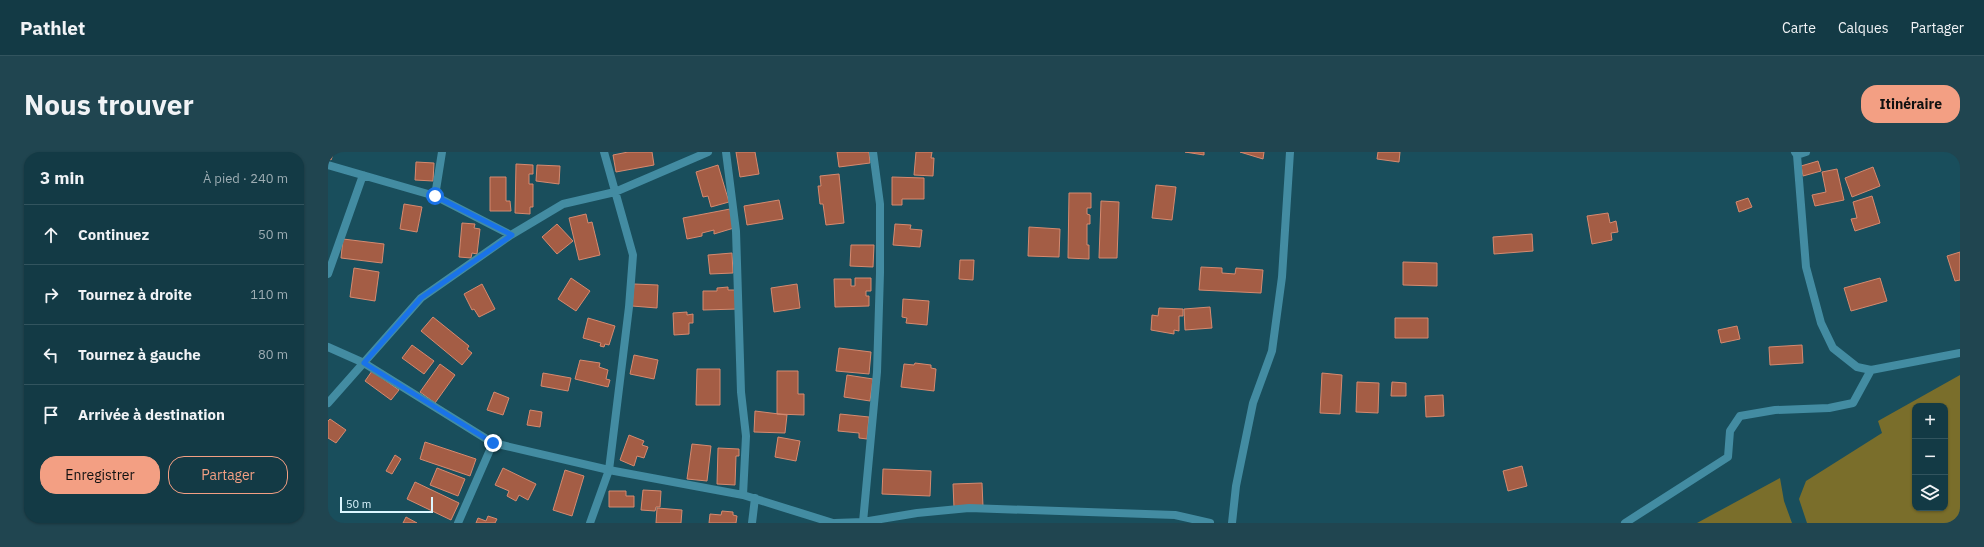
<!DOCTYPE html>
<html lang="fr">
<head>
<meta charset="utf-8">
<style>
  :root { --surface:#133a45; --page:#204550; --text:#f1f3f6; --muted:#9dadb3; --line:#32545e; --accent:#f39f83 }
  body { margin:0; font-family:"IBM Plex Sans",sans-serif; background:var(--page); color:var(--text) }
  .controls { position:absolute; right:12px; bottom:12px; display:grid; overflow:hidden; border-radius:8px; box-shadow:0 1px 3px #0004 }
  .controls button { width:36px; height:36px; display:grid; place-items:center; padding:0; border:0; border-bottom:1px solid var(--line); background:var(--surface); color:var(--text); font:20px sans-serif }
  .scale { position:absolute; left:12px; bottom:10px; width:93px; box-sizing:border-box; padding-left:4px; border:2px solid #dcf6ff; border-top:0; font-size:11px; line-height:14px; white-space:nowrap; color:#dcf6ff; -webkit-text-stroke:3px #194e5c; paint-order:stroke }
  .stop { position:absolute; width:12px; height:12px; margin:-9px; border:3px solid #1a73e8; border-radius:50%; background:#fff }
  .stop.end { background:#1a73e8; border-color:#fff; box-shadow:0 1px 4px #0008 }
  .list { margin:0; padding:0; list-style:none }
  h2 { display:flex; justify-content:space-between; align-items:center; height:52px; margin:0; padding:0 16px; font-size:17px }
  h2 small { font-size:13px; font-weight:400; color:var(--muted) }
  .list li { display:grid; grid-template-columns:26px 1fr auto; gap:12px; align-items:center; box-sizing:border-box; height:60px; padding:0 16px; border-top:1px solid var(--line) }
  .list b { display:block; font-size:15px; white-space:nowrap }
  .list em { font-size:13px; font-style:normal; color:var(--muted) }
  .actions { display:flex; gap:8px; padding:12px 16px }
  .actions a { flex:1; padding:9px 0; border:1px solid var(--accent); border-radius:16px; text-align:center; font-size:14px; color:var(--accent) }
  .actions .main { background:var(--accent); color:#111 }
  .icon { flex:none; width:22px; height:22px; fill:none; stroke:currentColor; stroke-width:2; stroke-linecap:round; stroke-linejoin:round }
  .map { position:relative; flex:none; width:1632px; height:371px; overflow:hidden; border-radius:16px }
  header { display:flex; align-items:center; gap:24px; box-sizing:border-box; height:56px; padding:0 20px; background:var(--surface); border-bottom:1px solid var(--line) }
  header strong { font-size:19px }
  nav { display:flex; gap:22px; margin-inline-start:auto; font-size:14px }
  .intro { display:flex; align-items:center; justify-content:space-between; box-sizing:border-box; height:96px; padding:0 24px }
  h1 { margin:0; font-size:28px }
  .button { padding:10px 18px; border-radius:16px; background:var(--accent); color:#111; font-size:14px; font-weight:700 }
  main { display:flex; gap:24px; padding:0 24px }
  aside { flex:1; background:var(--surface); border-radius:16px; box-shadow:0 1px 3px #0004 }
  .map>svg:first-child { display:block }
  .green { fill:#7a6e2b; fill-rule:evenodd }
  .building { fill:#a45d45; stroke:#d58a70 }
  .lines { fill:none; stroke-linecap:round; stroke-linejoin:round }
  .street { stroke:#438ca2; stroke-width:8 }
  .route { stroke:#1a73e8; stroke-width:5 }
</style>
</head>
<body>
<header>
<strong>Pathlet</strong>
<nav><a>Carte</a><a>Calques</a><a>Partager</a></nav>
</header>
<div class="intro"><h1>Nous trouver</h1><a class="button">Itinéraire</a></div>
<main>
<aside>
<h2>3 min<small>À pied · 240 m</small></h2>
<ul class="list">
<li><svg class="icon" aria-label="ahead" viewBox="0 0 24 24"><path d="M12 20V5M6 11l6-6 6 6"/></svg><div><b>Continuez</b></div><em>50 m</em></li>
<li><svg class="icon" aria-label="right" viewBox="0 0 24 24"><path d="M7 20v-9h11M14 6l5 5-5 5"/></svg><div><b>Tournez à droite</b></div><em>110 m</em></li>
<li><svg class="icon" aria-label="left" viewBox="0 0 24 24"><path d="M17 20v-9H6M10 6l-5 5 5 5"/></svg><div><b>Tournez à gauche</b></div><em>80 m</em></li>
<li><svg class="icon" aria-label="arrive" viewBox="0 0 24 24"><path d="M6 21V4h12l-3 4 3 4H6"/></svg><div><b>Arrivée à destination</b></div></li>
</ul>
<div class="actions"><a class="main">Enregistrer</a><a>Partager</a></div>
</aside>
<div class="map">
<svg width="1632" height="371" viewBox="0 0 1632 371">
  <rect width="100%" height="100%" fill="#194e5c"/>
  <!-- green -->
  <path class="green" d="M1632 223V371H1479L1471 347 1478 329 1554 281 1550 269ZM1587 254H1617V356H1587Z
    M1452 326 1456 349 1464 371H1369Z"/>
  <!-- building -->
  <path class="building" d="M0 0H6L3 8 0 6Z
    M300 0H324L326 13 288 20 285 3Z
    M408 0H427L431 22 412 25Z
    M509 0H541L542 11 511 15Z
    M588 0H604L603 6H606L605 24 586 23Z
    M857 0H876V3Z
    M912 0H936L935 7Z
    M1050 0H1072L1071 10 1049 7Z
    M1490 9 1493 19 1475 24 1473 14Z
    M88 10 106 11 105 29 87 28Z
    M188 12 205 13V22H201V32H205V55H202V62L187 61Z
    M209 13 232 14 231 32 208 29Z
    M390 13 401 50 383 55 380 44 375 45 368 20Z
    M1545 15 1552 34 1524 45 1517 26Z
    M1509 17 1516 48 1487 54 1484 43 1498 40 1494 20Z
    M511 22 516 71 498 73 495 52H492L490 34H493L492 24Z
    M162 25H178V49H182L183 59H162Z
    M564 25 596 26V47H574V53H564Z
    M828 33 848 35 844 68 824 66Z
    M741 41H763V56H759V62L762 63V72H759V93H761V107L740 106Z
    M1544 44 1552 71 1527 79 1523 67 1529 66 1525 50Z
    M1420 46 1424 55 1411 60 1408 50Z
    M451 48 455 67 419 73 416 54Z
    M773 49 791 50 789 106H771Z
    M76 52 94 55 89 80 72 77Z
    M402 57 406 76 386 82V78L374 81V84L359 87 355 66Z
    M1280 61 1282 71 1288 69 1290 80 1283 81 1284 88 1264 92 1259 64Z
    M258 62 260 71 264 70 272 103 251 108 241 66Z
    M134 71 147 72 146 76 152 77 149 102 144 101 143 106 131 105Z
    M229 72 245 89 229 102 214 85Z
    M567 72 583 73 582 77 594 78 592 95 565 93Z
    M701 75 732 77 731 105 700 104Z
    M1204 82 1205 99 1166 102 1165 85Z
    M15 87 56 92 54 111 13 106Z
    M523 93H546L545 115 522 114Z
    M1632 100V128L1627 129 1619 104Z
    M404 101 405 121 382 122 380 103Z
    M632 108H646L645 128 631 127Z
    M1075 110 1109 111V134L1075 133Z
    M873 115 894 116V121L907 122 908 116 935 118 933 141 871 138Z
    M26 116 51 120 47 149 22 145Z
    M243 126 262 139 248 159 230 147Z
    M527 126H543V139H538V144H541V154L507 155 506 127H523V134H527Z
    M1552 126 1559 149 1523 159 1516 136Z
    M154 132 167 157 151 165 146 157 144 158 136 142Z
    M306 132 330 133 329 156 304 154Z
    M469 132 472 156 446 160 443 136Z
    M400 135V138H409L410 157 375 158V139H389V136Z
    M575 147 601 149 599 173 578 171 579 166 574 165Z
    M882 155 884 176 857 178 856 157Z
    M831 156 855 157V164H851V179L846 178V182L823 178 824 163 830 164Z
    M359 160V163L365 162V171H361V182L346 183 345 161Z
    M105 165 141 194 139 197 144 201 134 213 93 179Z
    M260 166 287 174 281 193 277 192 276 195 272 194 273 191 255 186Z
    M1067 166H1100V186H1067Z
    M1409 174 1412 187 1393 191 1390 178Z
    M84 193 106 209 96 222 74 206Z
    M1474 193 1475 211 1442 213 1441 195Z
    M511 196 543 200 541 222 508 219Z
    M306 203 330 208 326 227 302 222Z
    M252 208 272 211 271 215 280 218 278 227 282 228 280 235 247 227Z
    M587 211 603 213V216L608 217 606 239 573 235 576 212 586 213Z
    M112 212 127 223 107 251 92 240Z
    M369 217H392V253H368Z
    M44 219 71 238 63 248 37 229Z
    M449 219H470V242H476V263L449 262Z
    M215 221 243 226 240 239 213 234Z
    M994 221 1014 223 1012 262 992 261Z
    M519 223 545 227 542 249 516 245Z
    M1029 230 1051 231 1050 261 1028 260Z
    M1064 230 1078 231V244H1063Z
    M166 240 181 246 175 263 159 258Z
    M1115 243 1116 264 1098 265 1097 244Z
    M202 258 214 260 212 275 199 273Z
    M427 259 459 263 457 281 426 280Z
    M512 262 541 265 539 287 531 286V281L510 279Z
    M2 267 18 278 8 291 0 286V269Z
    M301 283 316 289 314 293 320 295 316 306 309 304 306 314 292 308Z
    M450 285 472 289 468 309 447 305Z
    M97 290 148 307 142 324 92 307Z
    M364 292 383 294 379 329 359 327Z
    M390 296 411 297V304H408L407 333 389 332Z
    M67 303 73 307 64 322 58 319Z
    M1194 314 1199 334 1180 339 1175 319Z
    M109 316 137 327 130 344 102 333Z
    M175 316 208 332 200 348 191 343 188 349 179 344 181 339 167 333Z
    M555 317 603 319 602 344 554 342Z
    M237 318 256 324 244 364 225 358Z
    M87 330 131 351 123 368 79 347Z
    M654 331 655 355 626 356 625 332Z
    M315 338 333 339 332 355H328L327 359 313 358Z
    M281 339H298V344H306V355H281Z
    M329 356 354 358 353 371H328Z
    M394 359 405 360V363L409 364 408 371H381L382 362 393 363Z
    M160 364 169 367 167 371H148L150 366 158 369Z
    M78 365 89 371H75Z"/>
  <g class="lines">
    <!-- street -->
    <path class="street" d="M398 0 408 79 413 240 418 284 415 343
      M1467 0 1469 3 1478 115 1493 171 1505 196 1529 215 1543 218 1632 201
      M1469 3 1478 0
      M0 13 107 44 183 83
      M107 44 114 0
      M0 122 35 23
      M0 195 36 211 165 291 281 318 415 343 505 371
      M0 251 93 146 183 83 235 52 287 40 380 0
      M535 370 549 220 552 121V52L545 0
      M130 371 165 291
      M262 371 281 318 301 155 305 103 276 0
      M424 371 427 346
      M507 371 535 370 589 361 641 356 847 363 882 371
      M904 371 908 334 925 251 944 199 954 125 962 0
      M1297 371 1400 305 1402 279 1412 264 1447 258 1501 256 1525 251 1543 218"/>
  </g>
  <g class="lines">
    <!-- route -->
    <path class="route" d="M107 44 184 83 93 146 36 211 165 291"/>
  </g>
</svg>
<div class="controls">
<button>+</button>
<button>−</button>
<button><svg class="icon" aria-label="layers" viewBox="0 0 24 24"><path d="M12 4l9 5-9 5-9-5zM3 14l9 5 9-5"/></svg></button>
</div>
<div class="scale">50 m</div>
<div class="stop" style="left:107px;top:44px"></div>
<div class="stop end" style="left:165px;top:291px"></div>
</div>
</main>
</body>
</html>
